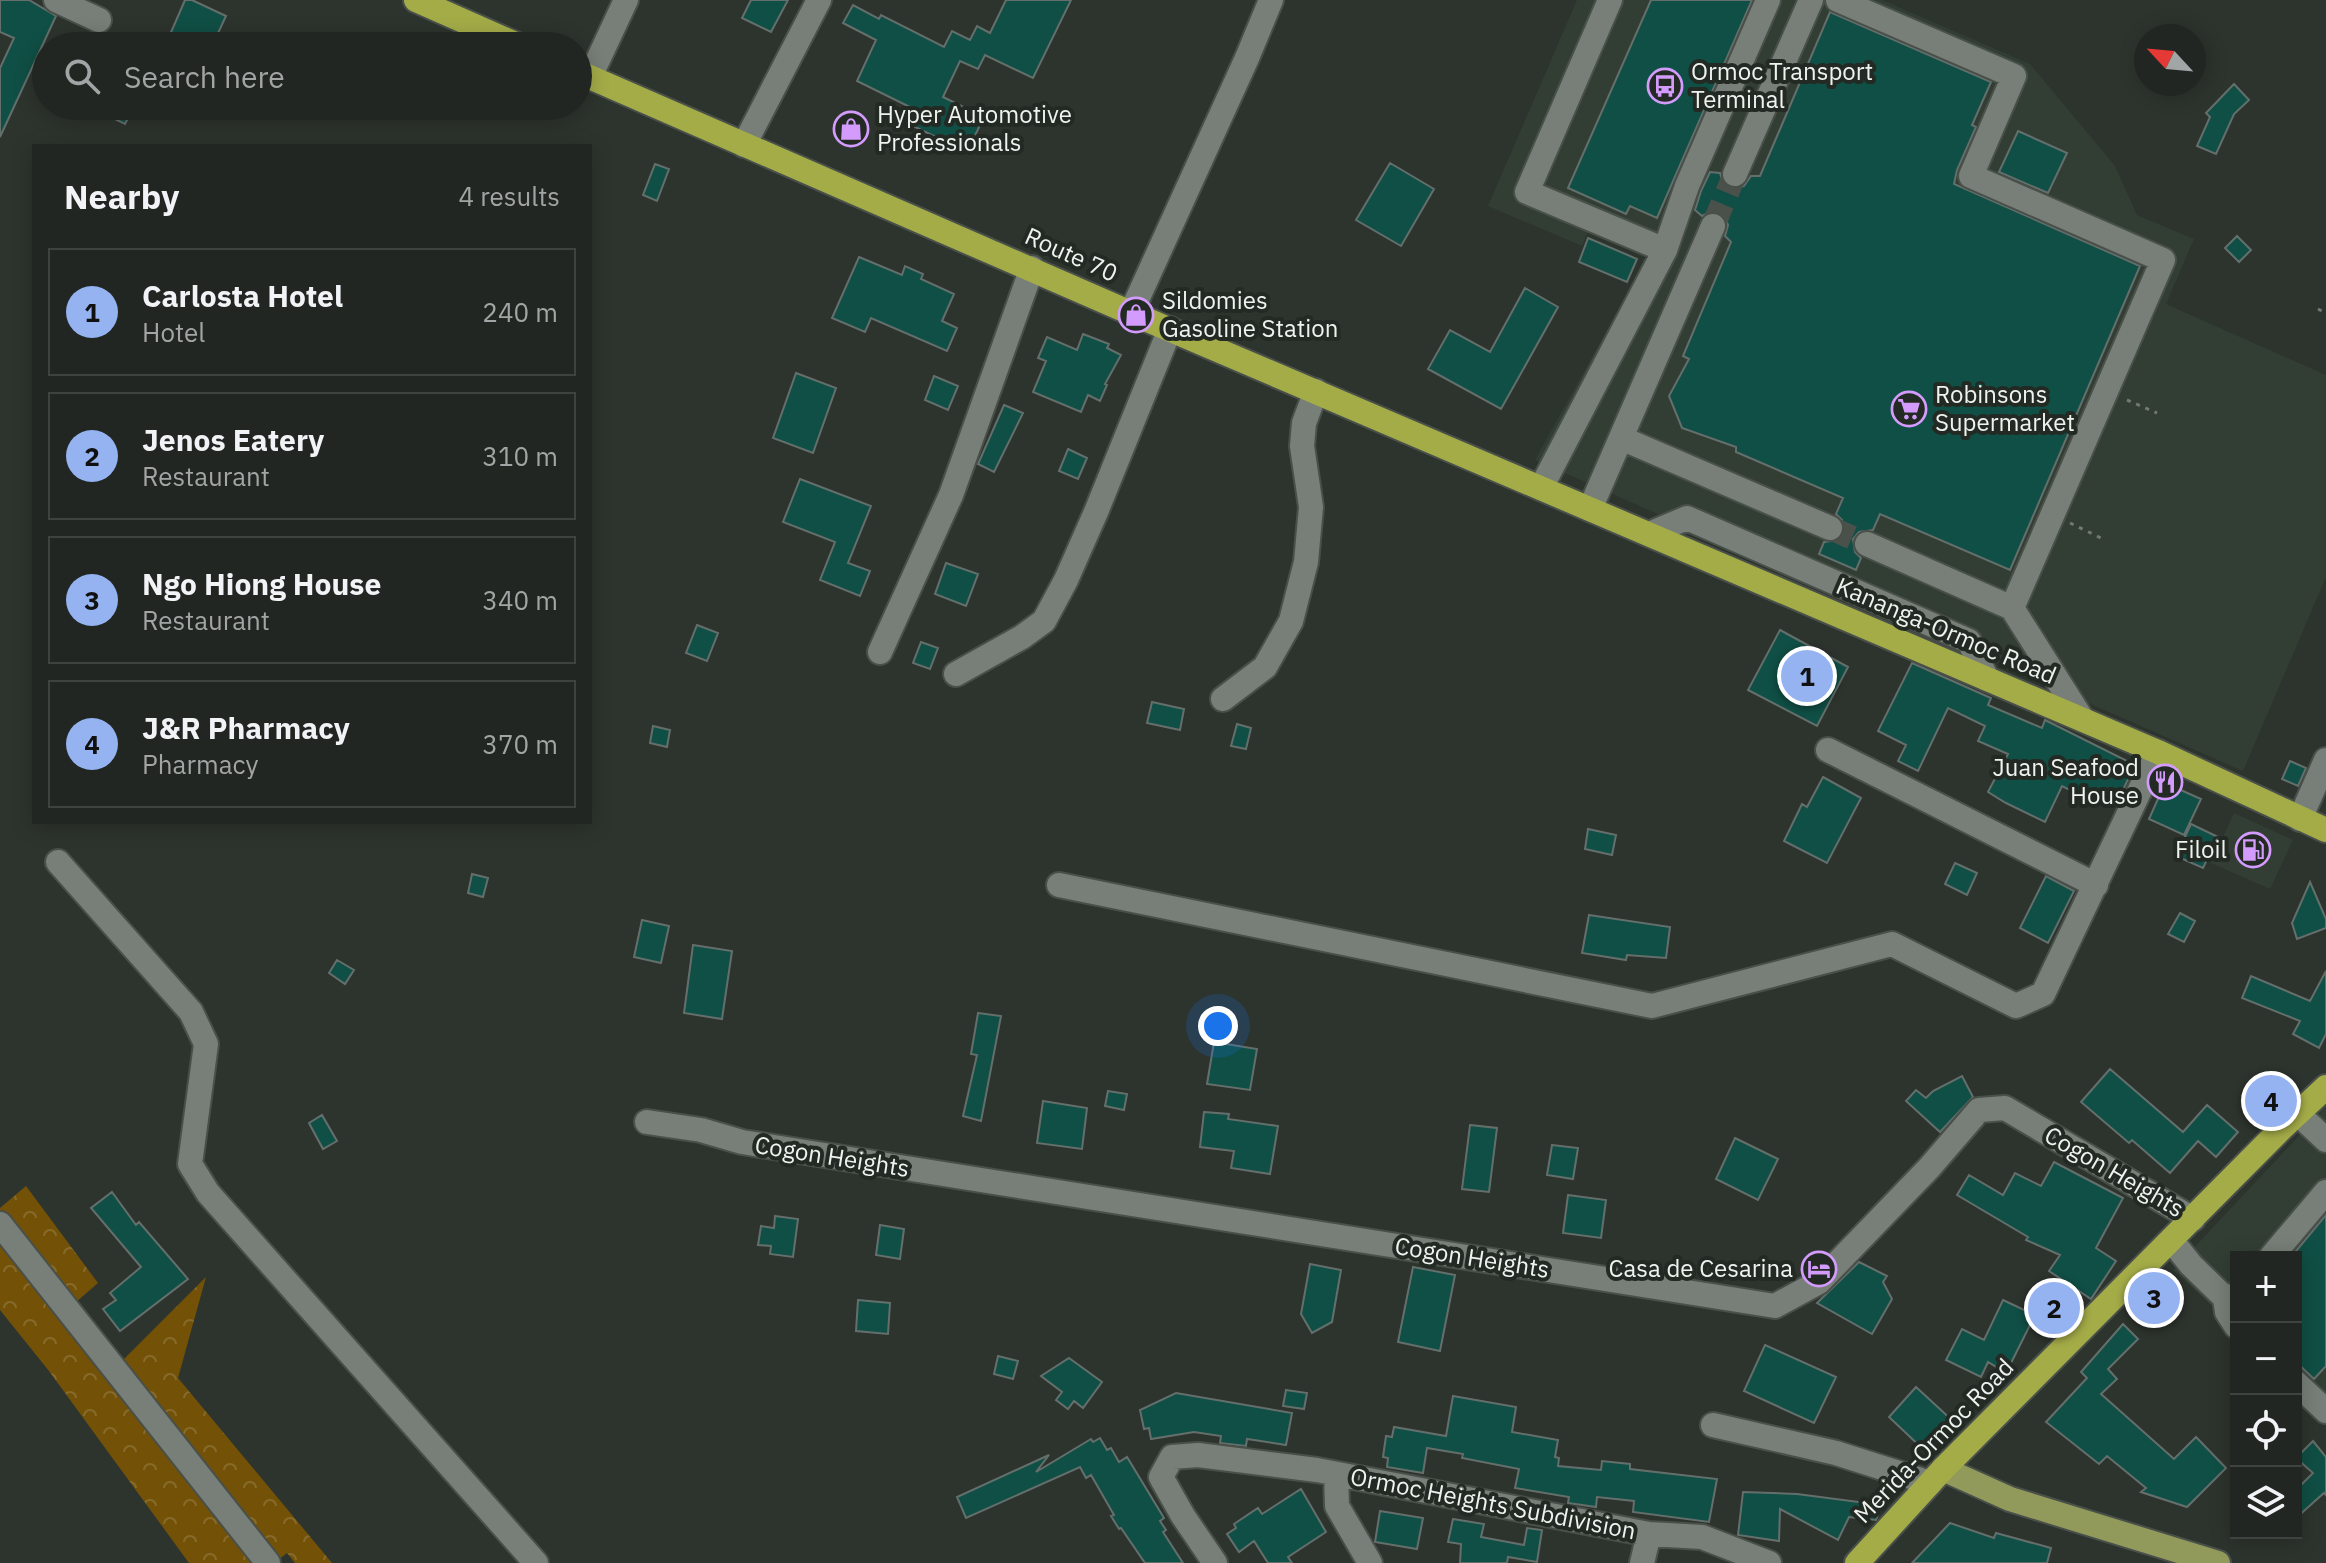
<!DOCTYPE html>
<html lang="en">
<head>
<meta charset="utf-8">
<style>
  :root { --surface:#222622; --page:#2e322f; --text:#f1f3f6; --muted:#a2a5a5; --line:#3f4340; --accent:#95b2f1 }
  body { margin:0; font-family:"IBM Plex Sans",sans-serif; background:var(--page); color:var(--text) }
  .controls { position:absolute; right:24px; bottom:24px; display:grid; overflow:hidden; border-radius:0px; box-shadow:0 4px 20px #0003 }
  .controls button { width:72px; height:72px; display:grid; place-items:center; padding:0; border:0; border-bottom:2px solid var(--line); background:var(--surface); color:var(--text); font:40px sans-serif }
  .compass { position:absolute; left:2134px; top:24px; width:72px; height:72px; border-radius:50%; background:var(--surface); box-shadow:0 4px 20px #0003; rotate:296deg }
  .you { position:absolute; left:1218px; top:1026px; width:28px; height:28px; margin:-20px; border:6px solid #fff; border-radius:50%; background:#1a73e8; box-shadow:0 0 0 12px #1a73e833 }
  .badge { display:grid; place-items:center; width:52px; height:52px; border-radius:50%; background:var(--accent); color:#111; font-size:26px; font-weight:700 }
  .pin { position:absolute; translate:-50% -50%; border:4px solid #fff; box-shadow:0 2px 8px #0006 }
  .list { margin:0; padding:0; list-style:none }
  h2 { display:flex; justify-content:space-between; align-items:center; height:104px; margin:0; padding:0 32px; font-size:34px }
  h2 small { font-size:26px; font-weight:400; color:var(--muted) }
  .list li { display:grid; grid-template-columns:52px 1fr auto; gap:24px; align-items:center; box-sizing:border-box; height:128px; margin:0 16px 16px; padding:0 16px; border:2px solid var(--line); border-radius:0px }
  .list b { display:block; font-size:30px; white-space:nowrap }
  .list p { margin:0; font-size:26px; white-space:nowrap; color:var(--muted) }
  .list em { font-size:26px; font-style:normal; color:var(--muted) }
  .icon { flex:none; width:44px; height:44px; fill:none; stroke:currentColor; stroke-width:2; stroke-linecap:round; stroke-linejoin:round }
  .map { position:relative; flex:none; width:2326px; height:1563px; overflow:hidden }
  .search { position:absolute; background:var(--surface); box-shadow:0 4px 20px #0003; left:32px; top:32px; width:560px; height:88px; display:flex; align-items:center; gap:20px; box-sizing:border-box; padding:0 28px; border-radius:44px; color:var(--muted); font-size:30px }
  .panel { position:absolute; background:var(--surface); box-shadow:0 4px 20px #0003; left:32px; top:144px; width:560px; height:680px; border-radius:0px }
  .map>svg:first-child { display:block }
  .built { fill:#323e33 }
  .forest { fill:url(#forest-crowns) }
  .building { fill:#104f45; stroke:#646f6c; stroke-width:2 }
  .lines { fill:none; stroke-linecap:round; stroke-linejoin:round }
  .minor-tunnel { stroke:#4a504a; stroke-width:24; stroke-dasharray:24 12; stroke-linecap:butt }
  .minor-casing { stroke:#494f49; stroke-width:28 }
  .major-casing { stroke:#494f49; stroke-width:28 }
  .highway-casing { stroke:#494f49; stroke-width:28 }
  .path { stroke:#737873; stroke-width:3; stroke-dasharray:4 6; stroke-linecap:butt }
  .minor { stroke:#787f78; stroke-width:24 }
  .major { stroke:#929a5b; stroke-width:24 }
  .highway { stroke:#a4ac48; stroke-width:24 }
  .labels { text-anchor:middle; stroke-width:8; stroke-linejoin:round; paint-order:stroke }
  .poi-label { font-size:24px; fill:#eff3ef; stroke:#232923; text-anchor:start }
  .street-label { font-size:24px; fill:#eff3ef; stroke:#232923 }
</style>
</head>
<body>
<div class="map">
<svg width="2326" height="1563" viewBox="0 0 2326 1563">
  <defs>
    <pattern id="forest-crowns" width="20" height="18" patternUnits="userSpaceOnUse" patternTransform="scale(2)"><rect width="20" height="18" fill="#735207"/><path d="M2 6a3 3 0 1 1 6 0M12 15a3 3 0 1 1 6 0" fill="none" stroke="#876b2b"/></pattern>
  </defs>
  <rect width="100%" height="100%" fill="#2d332d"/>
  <!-- built -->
  <path class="built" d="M1577 0H1882L2030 64 2115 166 2137 215 2194 239 2166 304 2326 375V577L2243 771 1535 460 1647 258 1588 232 1582 246 1488 206Z
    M2234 813 2293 840 2270 889 2211 863Z
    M2326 1107V1411L2296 1383V1257H2236V1328L2173 1270Z"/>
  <!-- forest -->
  <path class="forest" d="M26 1186 98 1283 68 1309 115 1368 206 1277 178 1378 332 1563H295L287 1553 274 1563H189L49 1371 0 1310V1208Z"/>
  <!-- building -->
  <path class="building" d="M0 0H29L56 16 0 137V68L14 38 0 32Z
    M185 0H192L226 16 212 46H165Z
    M751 0H788L771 32 742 18Z
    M1006 0H1071L1033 78 985 55 978 69 960 61 943 97 984 117 967 152 909 124 916 110 857 81 876 40 843 23 853 5 879 19 881 15 944 47 952 31 970 40 977 26 990 33Z
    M1651 0H1752L1657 218 1630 206 1626 214 1568 188Z
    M1830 12 1991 82 1972 125 1976 127 1957 170 1954 184 2140 266 2010 570 1880 514 1873 530 1859 532 1853 539 1855 552 1861 558 1856 570 1819 554 1824 542 1838 540 1844 533 1842 520 1836 514 1843 498 1736 452V447L1682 428 1669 396 1689 359 1683 356 1731 242 1725 236 1728 225 1725 217 1712 211 1702 216 1695 210 1701 191 1710 172 1720 173 1723 183 1736 189 1744 186 1751 176H1760Z
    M2234 84 2249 100 2234 114 2216 154 2197 146 2210 117 2206 113Z
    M88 106H134L125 124Z
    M2018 131 2067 153 2048 193 1999 172Z
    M1390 163 1434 189 1401 246 1356 220Z
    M655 164 669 169 657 201 643 195Z
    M2237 236 2251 250 2239 262 2225 248Z
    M1588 238 1637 259 1627 282 1579 262Z
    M859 257 902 275 905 266 923 274 921 279 954 294 942 321 957 328 947 351 871 318 865 332 832 318Z
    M1525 288 1558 307 1501 409 1428 369 1450 330 1490 352Z
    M1083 334 1109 344 1107 348 1121 355 1105 384 1107 385 1100 401 1088 395 1081 412 1033 392 1046 361 1038 358 1047 337 1077 350Z
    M796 373 836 388 813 453 773 438Z
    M934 376 958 386 948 410 925 400Z
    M1004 405 1023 413 994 472 978 464Z
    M1068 449 1087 458 1078 479 1059 471Z
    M800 479 871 506 848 563 870 571 860 596 820 580 835 542 783 522Z
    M946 563 978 574 966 606 935 594Z
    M697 625 718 633 707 661 686 653Z
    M1780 630 1848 667 1817 726 1748 690Z
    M921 642 938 648 930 669 913 663Z
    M1912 663 1991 698 1988 705 2042 728 2045 720 2135 765 2120 796 2103 788 2096 803 2062 786 2045 822 2006 803 1988 792 2008 754 1978 741 1985 726 1948 708 1918 771 1898 761 1906 745 1878 731Z
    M1152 702 1184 709 1180 730 1147 723Z
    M1237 724 1251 728 1246 749 1231 746Z
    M653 726 670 730 667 747 650 743Z
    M2290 761 2306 768 2298 786 2282 779Z
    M1823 777 1861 798 1827 863 1784 841 1802 804 1807 807Z
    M2165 783 2201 799 2184 835 2149 819Z
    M2191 824 2218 837 2203 868 2176 856Z
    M1588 829 1616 835 1612 855 1585 849Z
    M1955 863 1977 873 1967 895 1945 884Z
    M472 874 488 878 483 897 468 893Z
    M2046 876 2074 891 2048 943 2020 928Z
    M2310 882 2326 919V928L2297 939 2292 923Z
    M2180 913 2195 921 2184 942 2168 934Z
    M1589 915 1670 927 1666 958 1627 955 1626 960 1582 953Z
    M642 920 669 926 661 963 634 957Z
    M693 945 732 951 722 1019 684 1013Z
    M337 960 354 970 345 984 329 973Z
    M2326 971V1034L2319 1048 2293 1034 2300 1021 2242 998 2251 976 2310 1001Z
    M978 1013 1001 1016 981 1121 963 1116 977 1055 971 1054Z
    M1214 1042 1257 1049 1250 1090 1207 1084Z
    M2110 1069 2183 1132 2207 1105 2238 1132 2216 1157 2198 1141 2170 1173 2132 1140 2129 1143 2081 1102Z
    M1962 1076 1973 1097 1940 1132 1906 1101 1916 1090 1926 1098 1933 1091Z
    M1108 1091 1127 1094 1124 1110 1105 1106Z
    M1043 1101 1087 1108 1082 1149 1037 1143Z
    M1204 1112 1229 1114 1228 1119 1278 1126 1270 1174 1231 1168 1234 1151 1200 1147Z
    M322 1115 337 1141 323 1149 309 1123Z
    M1470 1125 1497 1128 1489 1192 1462 1189Z
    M1735 1138 1778 1159 1758 1200 1716 1179Z
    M1552 1145 1578 1148 1573 1179 1547 1175Z
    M2054 1162 2123 1198 2096 1248 2116 1261 2091 1299 2049 1271 2060 1255 2026 1240 2028 1237 1957 1195 1969 1175 2003 1195 2015 1173 2041 1186Z
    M112 1192 136 1225 139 1222 188 1279 120 1331 103 1309 116 1300 110 1293 141 1267 91 1208Z
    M1568 1195 1606 1200 1601 1238 1563 1233Z
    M2326 1215V1366L2314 1379 2296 1362V1257H2291Z
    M775 1216 798 1219 793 1257 770 1254 771 1246 758 1245 761 1226 774 1228Z
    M880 1225 904 1229 900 1259 876 1255Z
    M1859 1262 1887 1276 1883 1282 1892 1299 1872 1334 1817 1303Z
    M1310 1264 1341 1270 1332 1322 1312 1333 1301 1314Z
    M1413 1267 1455 1275 1440 1351 1398 1342Z
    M858 1300 890 1303 888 1334 856 1331Z
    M2003 1300 2035 1315 2006 1373 1988 1362 1981 1377 1946 1360 1962 1329 1984 1340Z
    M2123 1324 2138 1339 2108 1369 2117 1379 2101 1394 2174 1459 2196 1437 2226 1468 2187 1507 2141 1492 2146 1488 2107 1456 2099 1464 2046 1422 2087 1378 2081 1372Z
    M1765 1345 1836 1377 1814 1423 1744 1391Z
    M998 1356 1018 1361 1013 1379 994 1374Z
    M1069 1358 1102 1382 1083 1408 1074 1401 1068 1409 1056 1400 1062 1392 1041 1376Z
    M1916 1387 1954 1422 1926 1452 1889 1417Z
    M1286 1390 1307 1393 1304 1409 1283 1406Z
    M1176 1393 1292 1413 1286 1445 1247 1439 1246 1446 1220 1443 1221 1436 1194 1432 1151 1439 1149 1428 1144 1429 1140 1410Z
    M1453 1396 1516 1407 1512 1432 1558 1440 1555 1457 1559 1458 1558 1466 1601 1470 1602 1461 1630 1464V1469L1717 1479 1709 1522 1633 1512 1634 1501 1597 1497 1596 1507 1568 1503 1569 1497 1515 1488 1519 1469 1462 1458 1463 1454 1427 1448 1423 1473 1387 1467 1388 1458 1383 1457 1386 1436 1392 1437 1394 1427 1446 1436Z
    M1100 1438 1107 1450 1111 1448 1119 1462 1127 1457 1164 1518 1160 1521 1166 1530 1163 1532 1183 1563H1145L1121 1528 1119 1529 1111 1516 1114 1515 1091 1475 1086 1478 1080 1467 966 1518 957 1497 1049 1455 1036 1472 1091 1439 1093 1442Z
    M2313 1441 2326 1457V1495L2324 1493 2296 1518V1490L2313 1473 2296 1458Z
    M1301 1489 1326 1532 1288 1557 1292 1563H1268L1254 1541 1239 1552 1227 1534 1236 1528 1234 1524 1258 1508 1262 1514Z
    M1743 1492 1797 1494 1882 1505 1876 1520 1849 1517 1838 1540 1780 1509 1779 1541 1738 1535Z
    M1380 1511 1423 1518 1417 1549 1375 1542Z
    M1453 1519 1484 1524 1481 1537 1524 1545 1527 1528 1542 1530 1537 1562 1508 1557 1507 1563H1460L1461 1544 1448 1542Z
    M1950 1523 1994 1538 1996 1533 2051 1548 2047 1563H1912Z"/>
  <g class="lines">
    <!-- minor-tunnel -->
    <path class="minor-tunnel" d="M1713 226 1735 174
      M1830 528 1867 544"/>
    <!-- minor casing -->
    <g class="minor-casing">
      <path id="minor" d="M56 0 99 20
        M1610 0 1527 192 1665 250
        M1838 0 2014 76 1971 176 2163 260 2012 608
        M590 77 626 0
        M744 145 819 0
        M1735 174 1811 0
        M1131 313 1247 58 1271 0
        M1621 438 1830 528
        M1541 488 1665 250 1687 186 1768 0
        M1590 509 1713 226
        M1649 534 1687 518 1969 641 1987 679
        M1867 544 2012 608 2082 719
        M880 652 951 495 1032 268
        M956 674 1022 637 1044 621 1066 580 1096 512 1170 329
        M1223 699 1265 667 1291 621 1306 562 1311 507 1302 446 1304 423 1316 391
        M1828 750 2096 885
        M2300 819 2326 760
        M58 862 191 1012 206 1044 190 1164 208 1193 536 1563
        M1059 885 1652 1006 1892 944 2016 1006 2043 994 2158 752
        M2297 1113 2326 1140
        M647 1122 701 1130 742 1142 1775 1306 1819 1282 1929 1168 1979 1110 2005 1108 2193 1219
        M0 1224 268 1563
        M2172 1241 2191 1265 2225 1298 2236 1295
        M2271 1257 2326 1192
        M2225 1298 2227 1312 2236 1326
        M2296 1383 2326 1411
        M1713 1425 1836 1453 1930 1483
        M1336 1474 1337 1506 1370 1563
        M1215 1563 1183 1516 1161 1477 1172 1457 1198 1455 1317 1470 1649 1534 1702 1537 1769 1563
        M1642 1563 1649 1534"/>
    </g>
    <!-- major casing -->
    <g class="major-casing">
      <path id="major" d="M1943 1469 2010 1499 2218 1563"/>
    </g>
    <!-- highway casing -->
    <g class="highway-casing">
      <path id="highway" d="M416 0 520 46
        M578 72 1131 313 2158 752 2326 830
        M1857 1563 1943 1469 2281 1129 2326 1087"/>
    </g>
    <!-- path -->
    <path class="path" d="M2318 309 2326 313
      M2127 400 2157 413
      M2070 523 2103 539"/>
    <!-- minor -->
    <use href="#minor" class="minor"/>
    <!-- major -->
    <use href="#major" class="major"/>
    <!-- highway -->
    <use href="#highway" class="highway"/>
  </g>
  <!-- icons -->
  <defs>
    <g id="bus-ring" transform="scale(1.8)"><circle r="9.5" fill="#232923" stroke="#d39cfc" stroke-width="1.5"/><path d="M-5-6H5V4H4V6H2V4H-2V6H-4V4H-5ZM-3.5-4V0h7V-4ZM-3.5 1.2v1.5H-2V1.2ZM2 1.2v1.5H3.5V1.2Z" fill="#d39cfc"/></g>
    <g id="shop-ring" transform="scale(1.8)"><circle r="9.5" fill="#232923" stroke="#d39cfc" stroke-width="1.5"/><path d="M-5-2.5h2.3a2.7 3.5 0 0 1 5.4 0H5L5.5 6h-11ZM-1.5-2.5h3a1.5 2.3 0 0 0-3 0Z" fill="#d39cfc"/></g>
    <g id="supermarket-ring" transform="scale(1.8)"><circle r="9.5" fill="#232923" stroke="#d39cfc" stroke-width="1.5"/><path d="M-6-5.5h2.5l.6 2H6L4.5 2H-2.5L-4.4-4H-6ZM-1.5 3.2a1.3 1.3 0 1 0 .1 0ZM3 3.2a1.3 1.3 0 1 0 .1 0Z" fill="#d39cfc"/></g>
    <g id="restaurant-ring" transform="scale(1.8)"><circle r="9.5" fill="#232923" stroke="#d39cfc" stroke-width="1.5"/><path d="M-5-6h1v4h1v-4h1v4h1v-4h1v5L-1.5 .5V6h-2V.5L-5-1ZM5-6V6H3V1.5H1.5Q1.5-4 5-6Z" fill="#d39cfc"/></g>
    <g id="fuel-ring" transform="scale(1.8)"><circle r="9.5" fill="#232923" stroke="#d39cfc" stroke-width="1.5"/><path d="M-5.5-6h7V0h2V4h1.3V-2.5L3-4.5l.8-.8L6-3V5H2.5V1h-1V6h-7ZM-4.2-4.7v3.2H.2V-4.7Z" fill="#d39cfc"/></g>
    <g id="hotel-ring" transform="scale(1.8)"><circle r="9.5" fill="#232923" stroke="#d39cfc" stroke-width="1.5"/><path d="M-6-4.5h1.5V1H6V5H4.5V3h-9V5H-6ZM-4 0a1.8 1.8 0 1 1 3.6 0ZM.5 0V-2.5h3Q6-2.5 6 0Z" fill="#d39cfc"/></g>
  </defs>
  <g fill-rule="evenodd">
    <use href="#bus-ring" x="1665" y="86"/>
    <use href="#shop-ring" x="851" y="129"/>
    <use href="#shop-ring" x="1136" y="315"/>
    <use href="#supermarket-ring" x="1909" y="409"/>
    <use href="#restaurant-ring" x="2165" y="782"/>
    <use href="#fuel-ring" x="2253" y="850"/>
    <use href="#hotel-ring" x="1819" y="1269"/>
  </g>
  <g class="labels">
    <!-- poi labels -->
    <g class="poi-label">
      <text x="1691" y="80">Ormoc Transport<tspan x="1691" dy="28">Terminal</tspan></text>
      <text x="877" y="123">Hyper Automotive<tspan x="877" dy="28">Professionals</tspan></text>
      <text x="1162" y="309">Sildomies<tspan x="1162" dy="28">Gasoline Station</tspan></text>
      <text x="1935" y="403">Robinsons<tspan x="1935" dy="28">Supermarket</tspan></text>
      <text x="2139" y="776" text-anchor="end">Juan Seafood<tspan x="2139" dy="28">House</tspan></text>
      <text x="2227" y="858" text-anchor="end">Filoil</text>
      <text x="1793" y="1277" text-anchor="end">Casa de Cesarina</text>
    </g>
    <!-- street labels -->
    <g class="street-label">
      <text transform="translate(1071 255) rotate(24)" y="8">Route 70</text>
      <text transform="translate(1946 631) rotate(23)" y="8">Kananga-Ormoc Road</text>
      <text transform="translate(832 1157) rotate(9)" y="8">Cogon Heights</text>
      <text transform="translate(2114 1172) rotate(30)" y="8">Cogon Heights</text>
      <text transform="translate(1472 1258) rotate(9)" y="8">Cogon Heights</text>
      <text transform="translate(1934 1441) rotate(-46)" y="8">Merida-Ormoc Road</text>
      <text transform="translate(1493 1504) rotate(11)" y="8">Ormoc Heights Subdivision</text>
    </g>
  </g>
</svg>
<div class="controls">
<button>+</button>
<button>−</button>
<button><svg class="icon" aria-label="locate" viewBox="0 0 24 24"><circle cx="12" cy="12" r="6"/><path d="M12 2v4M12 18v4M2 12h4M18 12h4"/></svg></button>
<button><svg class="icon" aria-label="layers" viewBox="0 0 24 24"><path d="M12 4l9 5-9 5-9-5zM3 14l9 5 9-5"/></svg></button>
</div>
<svg class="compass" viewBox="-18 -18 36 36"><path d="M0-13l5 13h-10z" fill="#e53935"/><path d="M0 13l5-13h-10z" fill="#a2a5a5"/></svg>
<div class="you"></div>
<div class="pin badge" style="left:1807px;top:676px">1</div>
<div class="pin badge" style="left:2054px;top:1308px">2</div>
<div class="pin badge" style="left:2154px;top:1298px">3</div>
<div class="pin badge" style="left:2271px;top:1101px">4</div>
<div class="search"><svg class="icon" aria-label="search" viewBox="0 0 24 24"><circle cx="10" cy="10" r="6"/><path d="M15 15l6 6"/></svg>Search here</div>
<section class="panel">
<h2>Nearby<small>4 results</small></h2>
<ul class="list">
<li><span class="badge">1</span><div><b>Carlosta Hotel</b><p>Hotel</p></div><em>240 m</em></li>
<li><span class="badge">2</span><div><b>Jenos Eatery</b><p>Restaurant</p></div><em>310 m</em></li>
<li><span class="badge">3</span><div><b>Ngo Hiong House</b><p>Restaurant</p></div><em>340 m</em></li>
<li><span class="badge">4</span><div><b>J&amp;R Pharmacy</b><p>Pharmacy</p></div><em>370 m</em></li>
</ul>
</section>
</div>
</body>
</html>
